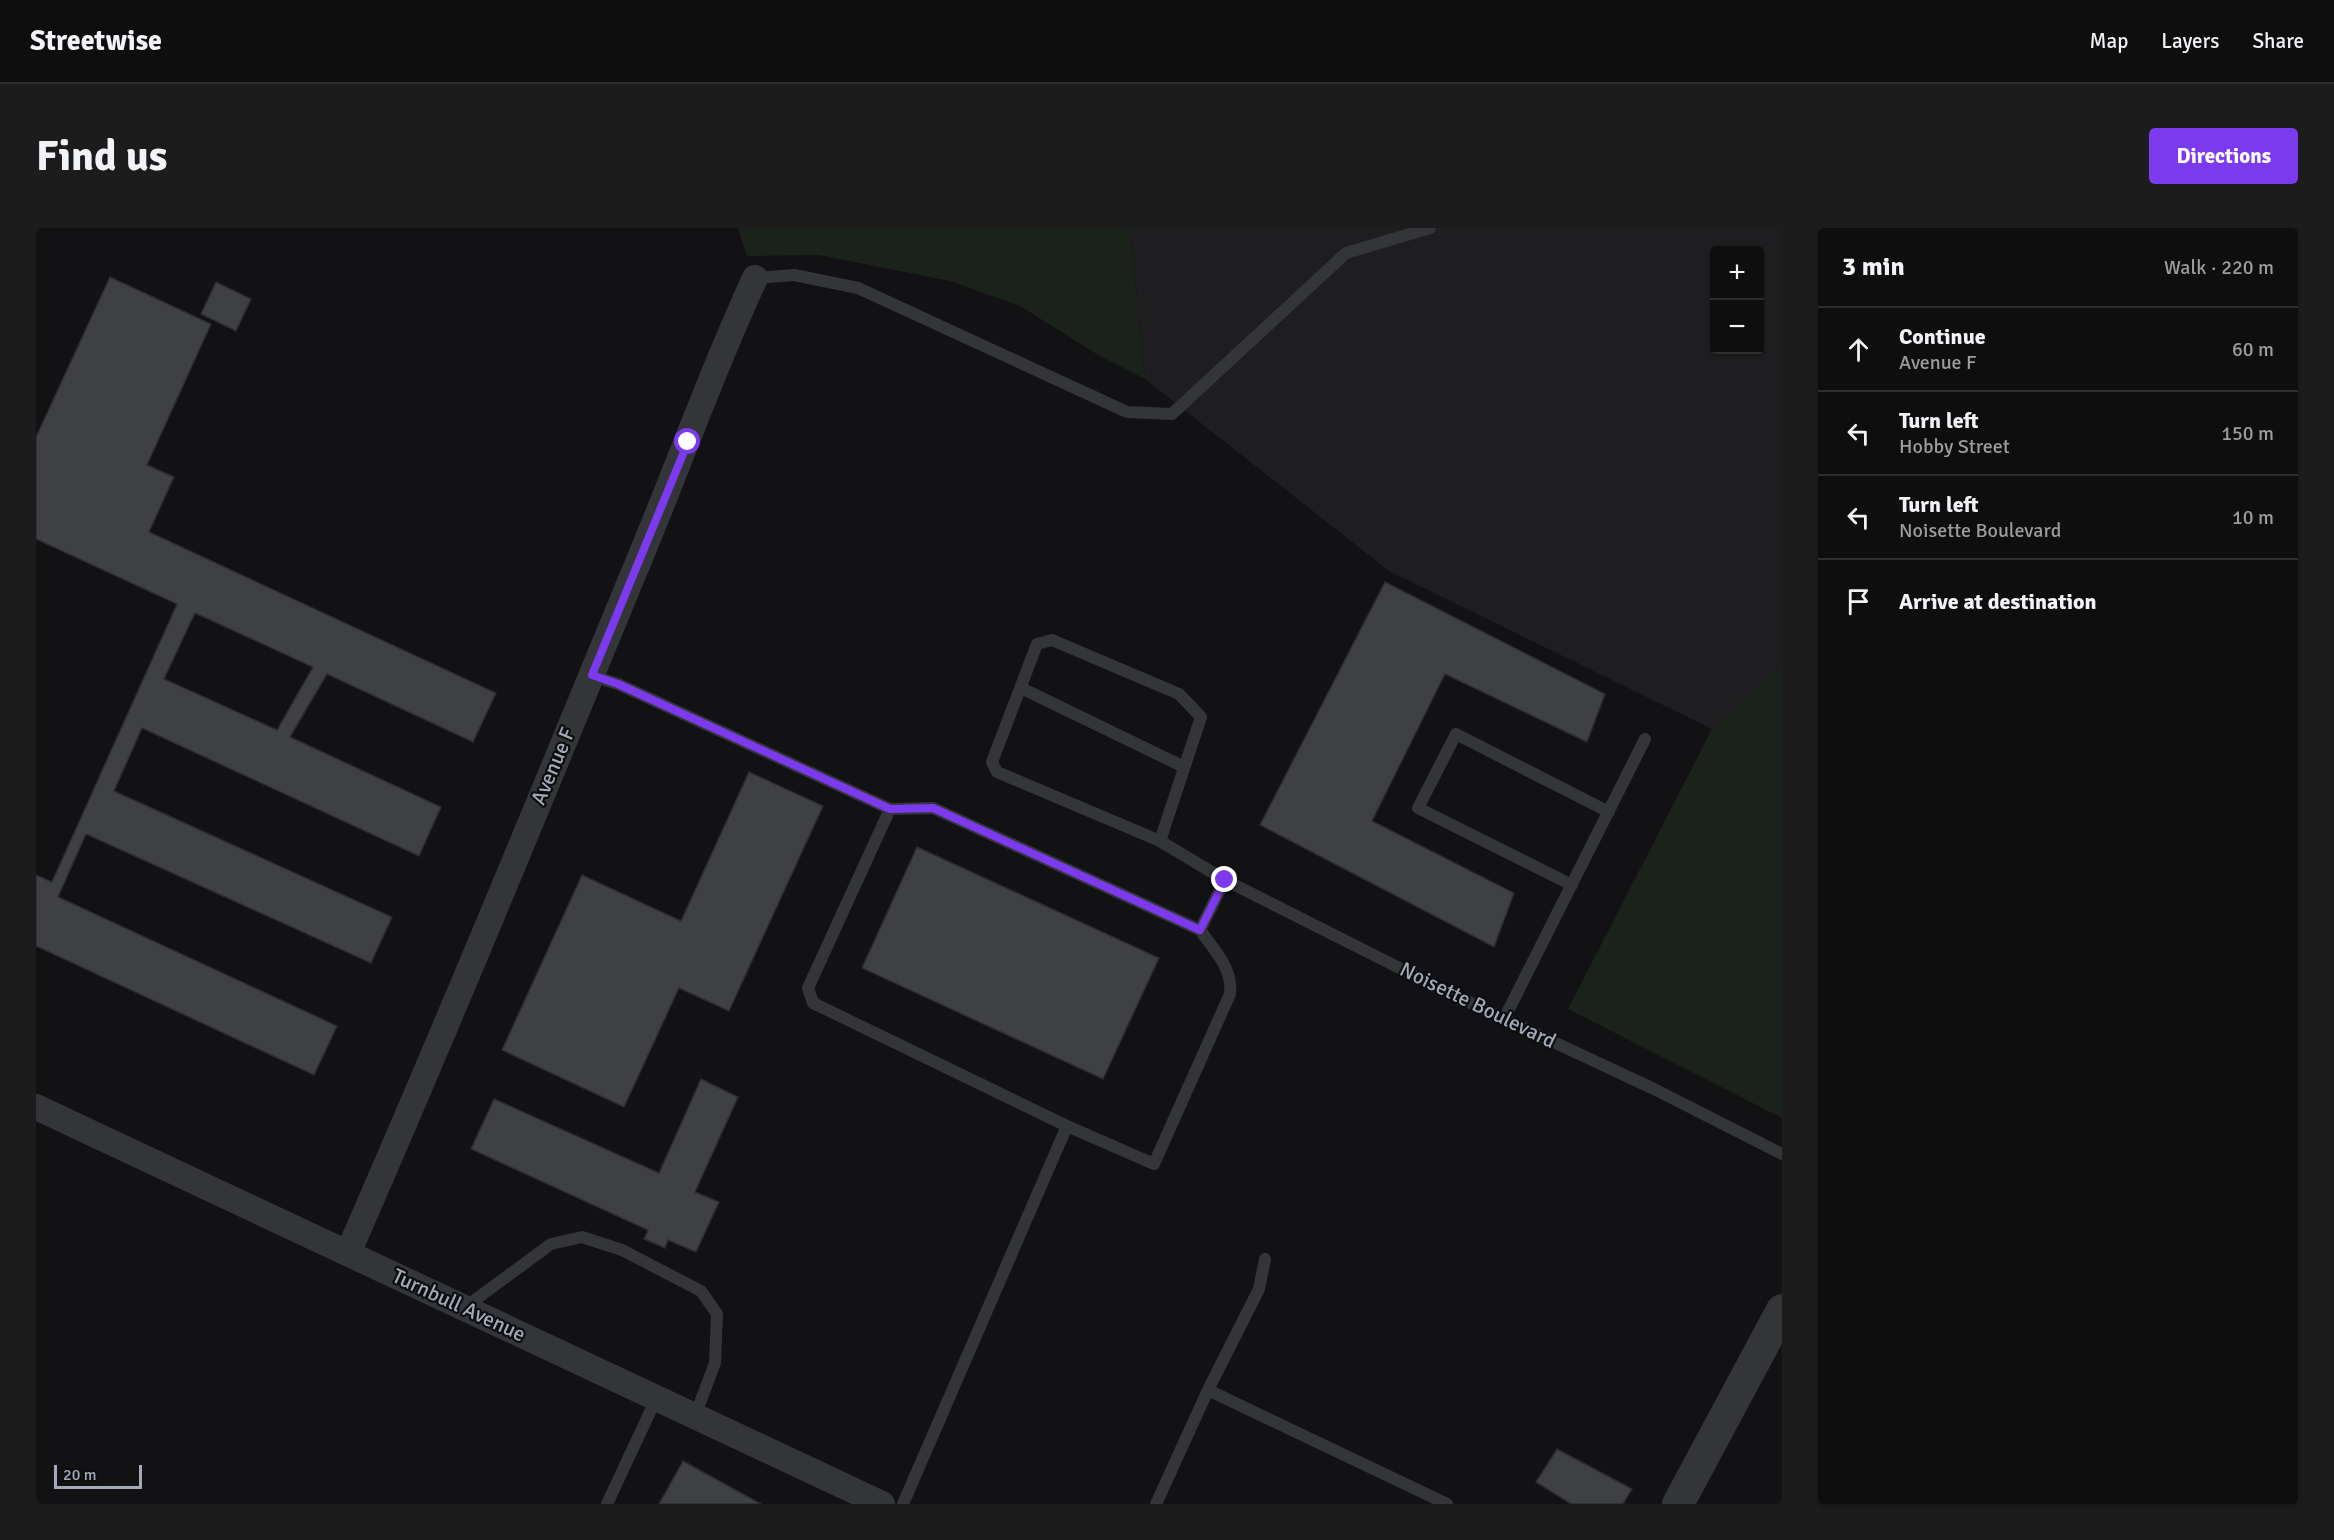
<!DOCTYPE html>
<html lang="en">
<head>
<meta charset="utf-8">
<style>
  :root { --surface:#0e0e0f; --page:#1c1c1d; --text:#f1f3f6; --muted:#9b9c9e; --line:#2e2e2f; --accent:#7c3aed }
  body { margin:0; font-family:Signika,sans-serif; background:var(--page); color:var(--text) }
  .controls { position:absolute; right:18px; top:18px; display:grid; overflow:hidden; border-radius:6px; box-shadow:0 2px 4px #0004 }
  .controls button { width:54px; height:54px; display:grid; place-items:center; padding:0; border:0; border-bottom:2px solid var(--line); background:var(--surface); color:var(--text); font:30px sans-serif }
  .scale { position:absolute; left:18px; bottom:15px; width:88px; box-sizing:border-box; padding-left:6px; border:3px solid #a3aab6; border-top:0; font-size:16px; line-height:21px; white-space:nowrap; color:#a3aab6; -webkit-text-stroke:4px #0d0e0f; paint-order:stroke }
  .stop { position:absolute; width:18px; height:18px; margin:-14px; border:4px solid #7c3aed; border-radius:50%; background:#fff }
  .stop.end { background:#7c3aed; border-color:#fff; box-shadow:0 2px 6px #0008 }
  .list { margin:0; padding:0; list-style:none }
  h2 { display:flex; justify-content:space-between; align-items:center; height:78px; margin:0; padding:0 24px; font-size:26px }
  h2 small { font-size:20px; font-weight:400; color:var(--muted) }
  .list li { display:grid; grid-template-columns:39px 1fr auto; gap:18px; align-items:center; box-sizing:border-box; height:84px; padding:0 24px; border-top:2px solid var(--line) }
  .list b { display:block; font-size:22px; white-space:nowrap }
  .list p { margin:0; font-size:20px; white-space:nowrap; color:var(--muted) }
  .list em { font-size:20px; font-style:normal; color:var(--muted) }
  .icon { flex:none; width:33px; height:33px; fill:none; stroke:currentColor; stroke-width:2; stroke-linecap:round; stroke-linejoin:round }
  .map { position:relative; flex:none; width:1746px; height:1276px; overflow:hidden; border-radius:6px }
  header { display:flex; align-items:center; gap:36px; box-sizing:border-box; height:84px; padding:0 30px; background:var(--surface); border-bottom:2px solid var(--line) }
  header strong { font-size:28px }
  nav { display:flex; gap:33px; margin-inline-start:auto; font-size:21px }
  .intro { display:flex; align-items:center; justify-content:space-between; box-sizing:border-box; height:144px; padding:0 36px }
  h1 { margin:0; font-size:42px }
  .button { padding:15px 27px; border-radius:6px; background:var(--accent); color:#fff; font-size:21px; font-weight:700 }
  main { display:flex; gap:36px; padding:0 36px }
  aside { flex:1; background:var(--surface); border-radius:6px; box-shadow:0 2px 4px #0004 }
  .map>svg:first-child { display:block }
  .built { fill:#1e1e21; fill-rule:evenodd }
  .green { fill:#1a221b }
  .building { fill:#3e4044; stroke:#2c2c30; stroke-width:1.5; fill-rule:evenodd }
  .lines { fill:none; stroke-linecap:round; stroke-linejoin:round }
  .service { stroke:#333539; stroke-width:12 }
  .minor { stroke:#333539; stroke-width:26 }
  .tertiary { stroke:#333539; stroke-width:32 }
  .route { stroke:#7c3aed; stroke-width:8 }
  .labels { text-anchor:middle; stroke-width:4.5; stroke-linejoin:round; paint-order:stroke }
  .street-label { font-size:21px; fill:#a3aab6; stroke:#0d0e0f }
</style>
</head>
<body>
<header>
<strong>Streetwise</strong>
<nav><a>Map</a><a>Layers</a><a>Share</a></nav>
</header>
<div class="intro"><h1>Find us</h1><a class="button">Directions</a></div>
<main>
<div class="map">
<svg width="1746" height="1276" viewBox="0 0 1746 1276">
  <rect width="100%" height="100%" fill="#121214"/>
  <!-- built -->
  <path class="built" d="M1094 0H1746V437L1676 501 1353 343 1109 151ZM1678 22H1724V122H1678Z"/>
  <!-- green -->
  <path class="green" d="M702 0H1094L1109 151 1062 127 984 78 914 53 783 27 711 28Z
    M1746 437V890L1532 781 1676 501Z"/>
  <!-- building -->
  <path class="building" d="M74 49 175 96 111 237 138 249 113 304 460 465 437 514 291 446 254 509 405 579 383 628 106 500 78 563 356 689 335 735 50 606 22 669 301 798 278 847 0 718V647L16 654 141 376 0 311V209ZM159 385 277 439 241 502 128 451Z
    M180 54 215 71 200 103 165 86Z
    M1349 354 1569 466 1551 514 1409 446 1336 593 1478 665 1458 719 1224 597Z
    M713 544 787 578 693 783 643 760 588 879 466 822 546 647 645 693Z
    M881 619 1123 730 1067 851 826 740Z
    M665 851 702 869 659 964 683 974 660 1024 632 1012 629 1020 608 1011 612 1002 435 921 458 871 623 945Z
    M1521 1221 1596 1261 1587 1276H1535L1500 1254Z
    M647 1233 725 1276H623Z"/>
  <g class="lines">
    <!-- service -->
    <path class="service" d="M719 50 758 47 822 60 1091 184 1136 186 1310 25 1394 0
      M556 448 582 456 854 581 897 580 1164 702C1178 722 1197 740 1194 766L1118 936 1031 898 777 775 772 760 854 581
      M985 460 1148 539
      M1124 613 961 544 956 534 1001 416 1016 412 1143 466 1165 489 1124 613 1189 652
      M1536 657 1382 580 1420 506 1573 584
      M1164 702 1189 652 1409 763 1618 861 1746 926
      M1468 791 1609 511
      M428 1080 515 1016 546 1009 586 1022 665 1063 681 1086 679 1135 659 1188
      M1172 1162 1223 1061 1229 1031
      M571 1276 620 1171
      M867 1276 1031 898
      M1120 1276 1172 1162 1411 1276"/>
    <!-- minor -->
    <path class="minor" d="M0 879 846 1276
      M312 1025C410 801 503 575 596 349 638 250 674 147 719 50"/>
    <!-- tertiary -->
    <path class="tertiary" d="M1642 1276 1746 1082"/>
  </g>
  <g class="lines">
    <!-- route -->
    <path class="route" d="M652 214 556 447 582 456 854 581 897 580 1164 702 1189 652"/>
  </g>
  <g class="labels">
    <!-- street labels -->
    <g class="street-label">
      <text transform="translate(517 538) rotate(-67)" y="7">Avenue F</text>
      <text transform="translate(1442 777) rotate(26)" y="7">Noisette Boulevard</text>
      <text transform="translate(423 1077) rotate(25)" y="7">Turnbull Avenue</text>
    </g>
  </g>
</svg>
<div class="controls">
<button>+</button>
<button>−</button>
</div>
<div class="scale">20 m</div>
<div class="stop" style="left:652px;top:214px"></div>
<div class="stop end" style="left:1189px;top:652px"></div>
</div>
<aside>
<h2>3 min<small>Walk · 220 m</small></h2>
<ul class="list">
<li><svg class="icon" aria-label="ahead" viewBox="0 0 24 24"><path d="M12 20V5M6 11l6-6 6 6"/></svg><div><b>Continue</b><p>Avenue F</p></div><em>60 m</em></li>
<li><svg class="icon" aria-label="left" viewBox="0 0 24 24"><path d="M17 20v-9H6M10 6l-5 5 5 5"/></svg><div><b>Turn left</b><p>Hobby Street</p></div><em>150 m</em></li>
<li><svg class="icon" aria-label="left" viewBox="0 0 24 24"><path d="M17 20v-9H6M10 6l-5 5 5 5"/></svg><div><b>Turn left</b><p>Noisette Boulevard</p></div><em>10 m</em></li>
<li><svg class="icon" aria-label="arrive" viewBox="0 0 24 24"><path d="M6 21V4h12l-3 4 3 4H6"/></svg><div><b>Arrive at destination</b></div></li>
</ul>
</aside>
</main>
</body>
</html>
